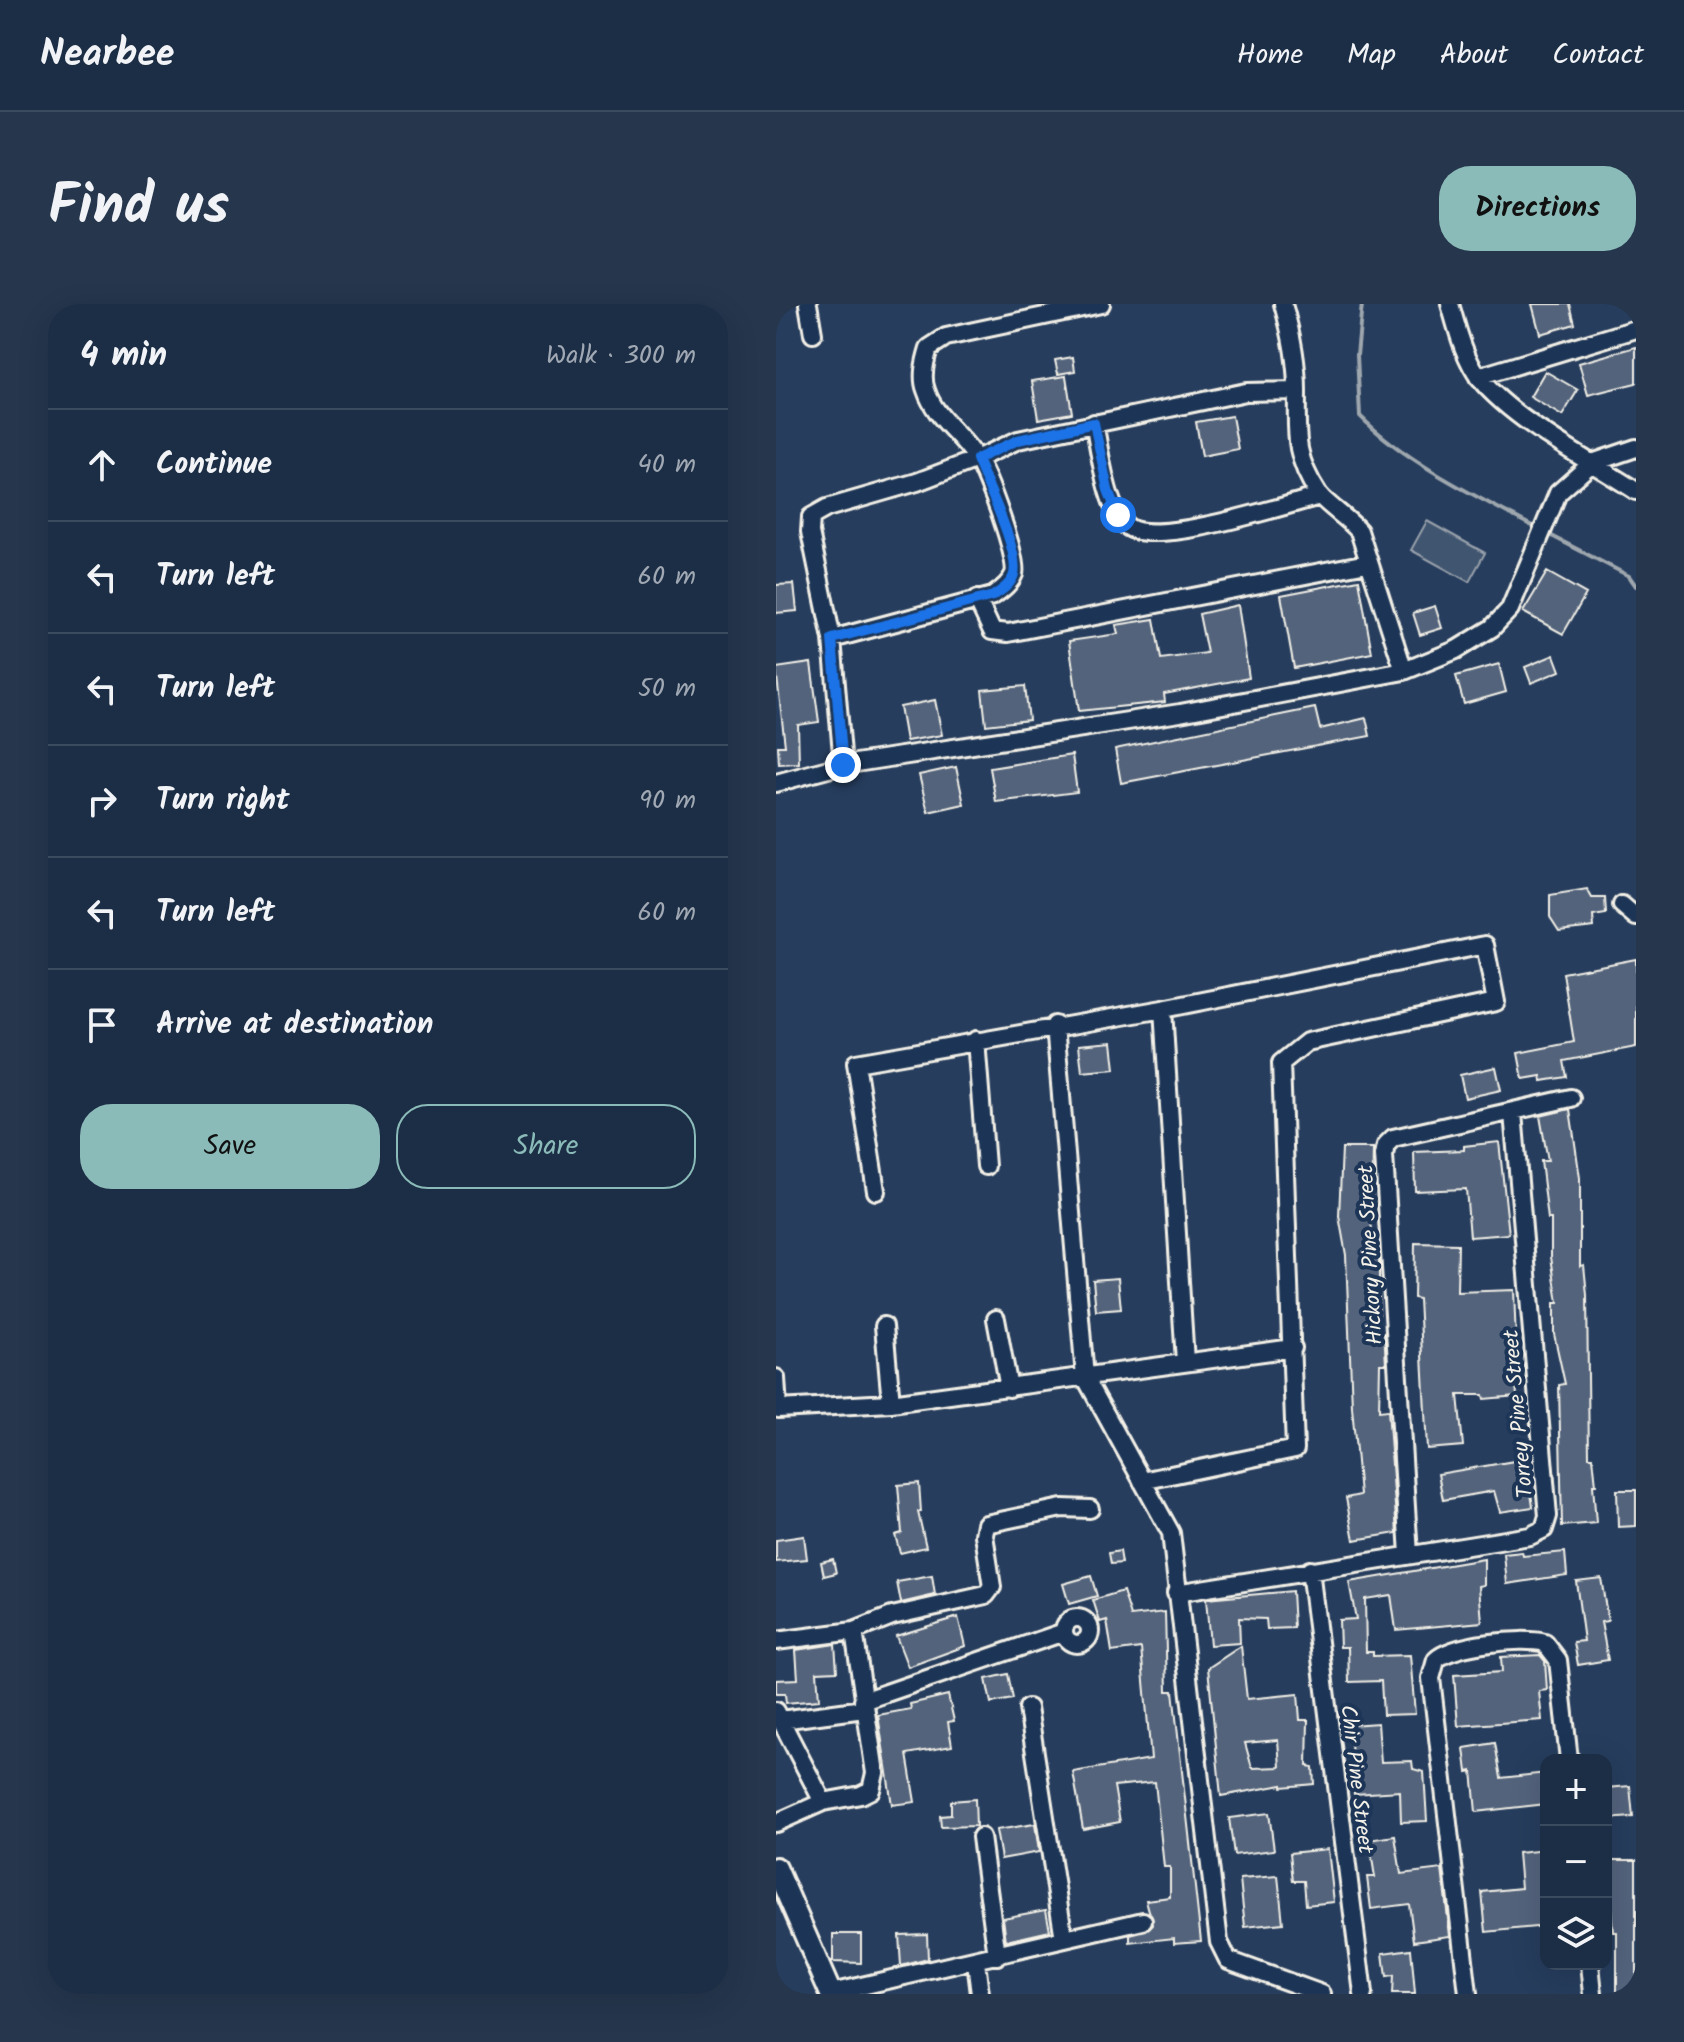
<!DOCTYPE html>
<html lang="en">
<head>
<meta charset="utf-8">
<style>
  :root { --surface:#1c2e46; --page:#25364d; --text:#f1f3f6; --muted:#a0a8b3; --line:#3a4a5f; --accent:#8bbbb9 }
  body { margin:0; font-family:Kalam,sans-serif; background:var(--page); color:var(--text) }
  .controls { position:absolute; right:24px; bottom:24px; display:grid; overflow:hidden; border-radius:16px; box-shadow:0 8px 32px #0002 }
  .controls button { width:72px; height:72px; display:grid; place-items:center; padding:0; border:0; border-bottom:2px solid var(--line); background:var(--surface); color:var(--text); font:40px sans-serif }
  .stop { position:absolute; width:24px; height:24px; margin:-18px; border:6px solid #1a73e8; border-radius:50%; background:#fff }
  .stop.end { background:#1a73e8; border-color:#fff; box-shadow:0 2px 8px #0008 }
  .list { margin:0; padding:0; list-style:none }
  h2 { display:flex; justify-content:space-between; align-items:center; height:104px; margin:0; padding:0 32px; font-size:34px }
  h2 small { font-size:26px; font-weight:400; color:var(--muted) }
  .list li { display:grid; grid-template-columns:52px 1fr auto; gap:24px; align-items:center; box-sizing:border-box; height:112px; padding:0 32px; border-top:2px solid var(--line) }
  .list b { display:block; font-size:30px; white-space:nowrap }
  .list em { font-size:26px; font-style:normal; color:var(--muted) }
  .actions { display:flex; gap:16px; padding:24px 32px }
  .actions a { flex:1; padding:18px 0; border:2px solid var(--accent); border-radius:32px; text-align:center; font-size:28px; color:var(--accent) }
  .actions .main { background:var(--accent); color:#111 }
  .icon { flex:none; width:44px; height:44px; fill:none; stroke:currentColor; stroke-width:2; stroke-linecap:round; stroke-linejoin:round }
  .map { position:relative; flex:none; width:860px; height:1690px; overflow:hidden; border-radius:32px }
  header { display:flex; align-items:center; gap:48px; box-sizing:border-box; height:112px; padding:0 40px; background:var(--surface); border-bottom:2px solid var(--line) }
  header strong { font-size:38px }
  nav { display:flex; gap:44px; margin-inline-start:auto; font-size:28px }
  .intro { display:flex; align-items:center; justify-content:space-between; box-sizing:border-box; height:192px; padding:0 48px }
  h1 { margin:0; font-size:56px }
  .button { padding:20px 36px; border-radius:32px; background:var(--accent); color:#111; font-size:28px; font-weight:700 }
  main { display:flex; gap:48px; padding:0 48px }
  aside { flex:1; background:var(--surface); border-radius:32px; box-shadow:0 8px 32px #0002 }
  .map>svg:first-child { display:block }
  .green { fill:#40546f; stroke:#9aa2ac; stroke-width:2 }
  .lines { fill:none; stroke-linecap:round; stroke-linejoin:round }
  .stream { stroke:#9fa7ae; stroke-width:4 }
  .building { fill:#52647b; stroke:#f4f1e8; stroke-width:2; fill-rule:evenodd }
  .minor-casing { stroke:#f4f1e8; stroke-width:22 }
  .major-casing { stroke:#f4f1e8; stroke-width:26 }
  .minor { stroke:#1d3557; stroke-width:16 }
  .major { stroke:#1d3557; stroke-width:20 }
  .route { stroke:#1a73e8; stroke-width:10 }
  .labels { text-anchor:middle; stroke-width:8; stroke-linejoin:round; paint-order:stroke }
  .street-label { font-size:22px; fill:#f4f1e8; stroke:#1d3557 }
</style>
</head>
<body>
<header>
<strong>Nearbee</strong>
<nav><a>Home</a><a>Map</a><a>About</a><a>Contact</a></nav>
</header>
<div class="intro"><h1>Find us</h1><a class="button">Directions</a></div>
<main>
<aside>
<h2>4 min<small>Walk · 300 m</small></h2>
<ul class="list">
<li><svg class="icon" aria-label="ahead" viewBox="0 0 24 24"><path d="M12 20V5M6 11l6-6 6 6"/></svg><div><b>Continue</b></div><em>40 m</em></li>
<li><svg class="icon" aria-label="left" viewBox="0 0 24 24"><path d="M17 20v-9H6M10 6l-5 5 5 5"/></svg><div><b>Turn left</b></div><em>60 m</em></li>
<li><svg class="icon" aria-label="left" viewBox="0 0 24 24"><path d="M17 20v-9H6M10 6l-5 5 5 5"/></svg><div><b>Turn left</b></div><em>50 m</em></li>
<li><svg class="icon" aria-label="right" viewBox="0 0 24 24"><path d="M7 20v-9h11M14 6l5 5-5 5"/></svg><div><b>Turn right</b></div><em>90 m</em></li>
<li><svg class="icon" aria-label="left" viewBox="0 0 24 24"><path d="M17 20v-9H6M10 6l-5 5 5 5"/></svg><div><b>Turn left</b></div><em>60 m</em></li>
<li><svg class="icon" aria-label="arrive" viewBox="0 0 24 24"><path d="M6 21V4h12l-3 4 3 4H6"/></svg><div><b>Arrive at destination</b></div></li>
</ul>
<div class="actions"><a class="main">Save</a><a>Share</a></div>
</aside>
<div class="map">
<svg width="860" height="1690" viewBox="0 0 860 1690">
  <rect width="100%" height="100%" fill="#263d5d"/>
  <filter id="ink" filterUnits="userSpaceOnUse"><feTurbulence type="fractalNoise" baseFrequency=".0125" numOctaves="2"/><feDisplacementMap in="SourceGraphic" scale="16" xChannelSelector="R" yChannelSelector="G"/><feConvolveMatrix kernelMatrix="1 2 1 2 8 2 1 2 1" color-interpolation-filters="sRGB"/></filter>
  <g filter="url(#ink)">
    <!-- green -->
    <path class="green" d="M651 217 709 249 693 278 635 246Z"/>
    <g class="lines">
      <!-- stream -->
      <path class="stream" d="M586 0 581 51 584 112C629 158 705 195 762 225
        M770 229 853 272 860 282"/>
    </g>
    <!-- building -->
    <path class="building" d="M756 0H794L799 20 764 30Z
      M860 43V79L812 91 803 59Z
      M297 53 299 67 282 70 279 56Z
      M769 67 802 86 786 112 754 93Z
      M290 72 296 109 262 115 256 77Z
      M456 112 462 145 426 152 420 118Z
      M771 268 810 290 787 330 747 308Z
      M583 276 596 349 518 364 505 291Z
      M18 280 21 307 0 309V281Z
      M462 301 473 374 388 390 389 398 303 407 293 337 342 330 340 321 378 315 385 355 431 349 423 310Z
      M659 302 666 324 644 331 637 309Z
      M778 351 784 367 755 379 749 363Z
      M35 359 43 418 22 421 23 459 3 460 2 442H9L0 364Z
      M723 360 730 388 688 400 680 372Z
      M249 382 253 416 210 421 206 386Z
      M159 396 166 431 130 437 124 403Z
      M539 404 544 425 590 414 594 432 345 479 339 445Z
      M296 451 301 488 220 498 214 464Z
      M180 463 188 500 152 508 143 471Z
      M811 585 816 594H829L830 610 817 612 818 623 783 627 774 613V591Z
      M860 655V743L788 757 791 773 766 777 765 772 747 775 742 749 798 738 787 669Z
      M336 738 339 765 306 768 303 741Z
      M720 763 725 786 689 794 684 771Z
      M794 805 804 874V962L808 961 811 991 813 1153H817L820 1181H817L820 1219 786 1222 783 1081 789 1080 778 1030V999H782L775 953V915H772L765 857H772L764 812Z
      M723 838 733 930 694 933 690 885 639 887 638 848 688 846V842Z
      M566 844H597L595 955H603V1030L608 1029 610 1060H604L603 1107 612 1106 621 1229 578 1236 570 1194 584 1191 576 1103 570 951 563 912Z
      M639 939 682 940 681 988 738 986 740 1039H737L741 1092 708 1095 707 1091H682L687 1142 651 1145 643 995 638 994Z
      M342 974 345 1005 320 1007 317 976Z
      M750 1155 757 1203 724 1208 718 1187 667 1196 662 1170Z
      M143 1179 145 1208H142L150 1243 124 1249 119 1231 126 1229 122 1181Z
      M841 1186H860V1222L842 1223Z
      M28 1232 31 1255 0 1258V1236Z
      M344 1247 346 1259 335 1260 333 1249Z
      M746 1248 747 1252 789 1248 791 1271 731 1280 728 1250Z
      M57 1255 60 1269 48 1272 45 1258Z
      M708 1255V1281L703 1282 706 1318 620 1326 615 1291 589 1295 590 1348H597V1352L634 1351 639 1410 607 1411 605 1377 573 1378 572 1343H564L563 1316 580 1315 573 1278Z
      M156 1272 159 1291 125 1299 121 1278Z
      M315 1272 321 1292 293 1300 287 1280Z
      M825 1274 832 1317 825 1318 832 1356 802 1361 798 1338 808 1337 800 1277Z
      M347 1287 355 1312 389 1308 391 1387H397L425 1637 398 1639V1634L354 1639V1631L370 1627 377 1621 370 1596 394 1593V1563H388L379 1478 338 1482 344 1518 307 1525 297 1468 375 1455 365 1344 336 1348 331 1316 324 1318 317 1296Z
      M516 1287 518 1324 491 1325 490 1315 463 1314 464 1339 434 1341 430 1295Z
      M182 1313 189 1342 132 1363 120 1332Z
      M59 1340 61 1367 41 1368 43 1396 10 1399 9 1390H0V1376L22 1375 20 1346Z
      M465 1342 471 1395 522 1390 524 1416H532L531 1462 537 1463 538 1480 506 1483V1481L445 1492 432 1364ZM502 1436 504 1463 476 1464 469 1439Z
      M764 1351 769 1357 771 1386 763 1387 766 1416 682 1422 678 1371 726 1368 725 1353Z
      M232 1370 237 1395 215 1399 210 1375Z
      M172 1391 178 1417 172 1418 176 1442 131 1450 139 1498 116 1501 102 1411 135 1405 134 1400Z
      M602 1419 605 1458 636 1457 637 1465 648 1468 651 1517 625 1518 624 1487 578 1490 574 1421Z
      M719 1439 725 1474 770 1469V1500L700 1508 696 1467 691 1468 688 1444Z
      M854 1482 857 1513 830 1515V1484Z
      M199 1495 200 1522 165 1523 164 1512 175 1511V1497Z
      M493 1509 498 1546 458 1551 453 1514Z
      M259 1520 263 1548 225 1555 220 1526Z
      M619 1532 625 1570 666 1565 674 1632 638 1637 633 1600 595 1605 591 1573H599L593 1536Z
      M552 1545 558 1598 530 1601 528 1577H517L514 1549Z
      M770 1546V1622L710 1628 706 1588 745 1584 742 1549Z
      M831 1556H860V1690H841V1628H837Z
      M502 1572 507 1619 469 1623 464 1575Z
      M270 1606 274 1627 230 1637 227 1614Z
      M57 1630H85V1659L57 1658Z
      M151 1630 152 1655 125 1662 123 1631Z
      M635 1645 639 1690H616L617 1672 610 1673 607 1649Z"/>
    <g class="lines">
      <!-- minor casing -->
      <g class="minor-casing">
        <path id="minor" d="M32 0 37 30
          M507 0C515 28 521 58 521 87 521 128 517 151 542 189 549 200 571 213 583 227L628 367
          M674 0C681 24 688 54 704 75 738 117 814 157 860 187
          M702 73 860 25
          M318 119C324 146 330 207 352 223 380 243 509 201 544 192
          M201 295 216 327 232 329 591 259
          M56 335 217 292C225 286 234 280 238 270 243 255 211 170 201 155 186 131 159 114 150 86 145 73 149 57 153 44L170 33 325 0
          M67 461 56 335 34 228 35 213 51 204 141 178 201 155 242 136 470 88 521 87
          M0 479 67 461 404 409 628 367 680 346 716 324 734 305 782 189 816 159 860 144
          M846 601 860 613
          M387 705 409 1058
          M279 721 309 1073 395 1229 443 1638 452 1656 546 1690
          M200 736 210 862
          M100 887 80 759 387 705 709 641 720 698 531 738 505 759 519 1145 366 1177
          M220 1015 233 1084
          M108 1022 115 1099
          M0 1074 2 1105 115 1099 517 1044
          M633 1251 608 851 610 841 617 834 795 794
          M534 1266 587 1690
          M400 1289 754 1232 768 1225 772 1212 737 809
          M288 1327a13 13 0 1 1 26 0a13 13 0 1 1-26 0Z
          M0 1337 78 1327 116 1312 210 1291 216 1283 208 1231 210 1220 286 1204 314 1205
          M87 1397 288 1328
          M252 1404 288 1635
          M0 1407 47 1498
          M5 1416 88 1405
          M0 1519 47 1498 85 1491 95 1486 99 1469 78 1327
          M205 1533 221 1652
          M200 1658 204 1690
          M814 1660 817 1690
          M55 1689 367 1617
          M692 1690 655 1374 660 1356C676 1340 747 1333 769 1339L782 1356 793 1456"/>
      </g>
      <!-- major casing -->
      <g class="major-casing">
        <path id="major" d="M0 1564 55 1690"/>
      </g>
      <!-- minor -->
      <use href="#minor" class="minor"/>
      <!-- major -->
      <use href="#major" class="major"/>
    </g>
  </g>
  <g class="lines" filter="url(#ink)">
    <!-- route -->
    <path class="route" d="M67 461 56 335 217 292C225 287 236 280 238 270 244 247 210 179 201 155L242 136 318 119 332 186 342 211"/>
  </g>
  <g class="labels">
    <!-- street labels -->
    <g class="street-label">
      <text transform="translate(593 951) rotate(-93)" y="8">Hickory Pine Street</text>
      <text transform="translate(741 1110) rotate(-95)" y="8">Torrey Pine Street</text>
      <text transform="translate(582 1475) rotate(83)" y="8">Chir Pine Street</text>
    </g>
  </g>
</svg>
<div class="controls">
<button>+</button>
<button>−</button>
<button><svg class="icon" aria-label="layers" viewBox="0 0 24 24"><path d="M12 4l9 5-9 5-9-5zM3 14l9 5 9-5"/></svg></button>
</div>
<div class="stop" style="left:342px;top:211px"></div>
<div class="stop end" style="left:67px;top:461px"></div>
</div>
</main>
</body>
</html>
